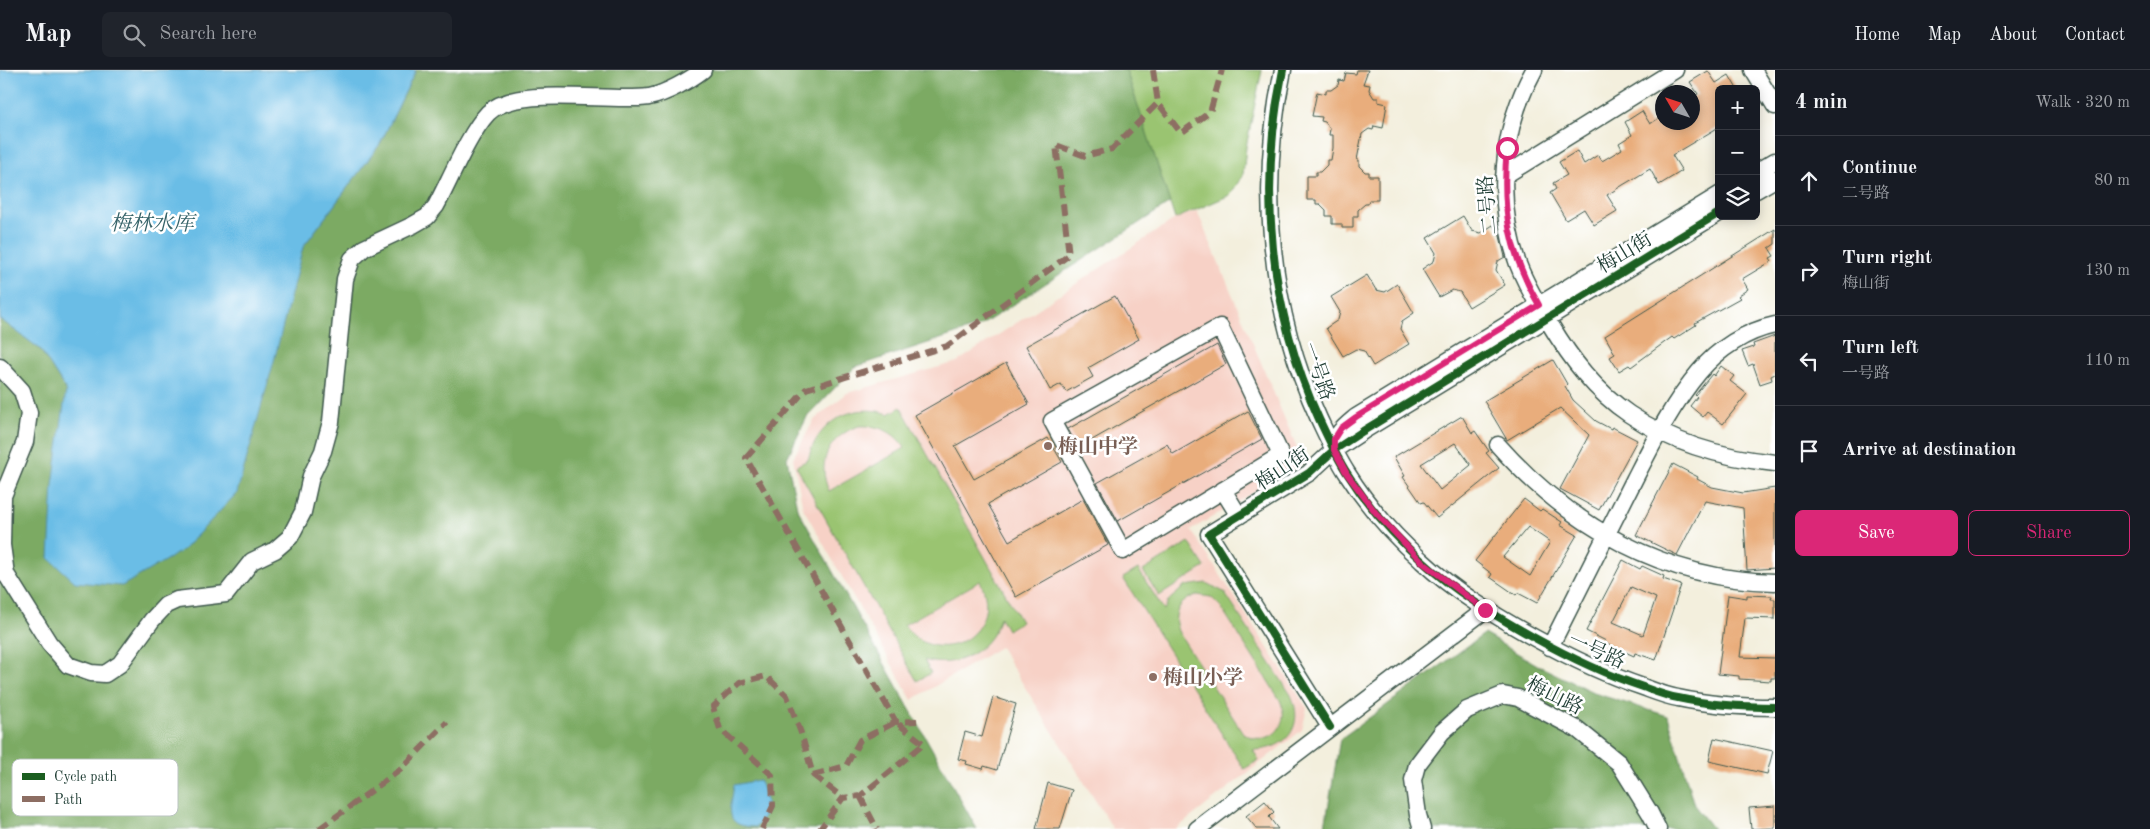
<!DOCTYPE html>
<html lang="en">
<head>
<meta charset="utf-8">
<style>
  :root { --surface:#171b24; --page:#20242c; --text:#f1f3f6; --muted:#9ea1a6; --line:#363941; --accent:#db2777 }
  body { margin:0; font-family:"Old Standard TT","Noto Serif SC",serif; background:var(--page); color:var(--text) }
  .controls { position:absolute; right:15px; top:15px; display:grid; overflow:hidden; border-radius:8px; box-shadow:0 2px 12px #0003 }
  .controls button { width:45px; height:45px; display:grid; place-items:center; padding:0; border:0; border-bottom:1px solid var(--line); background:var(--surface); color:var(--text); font:25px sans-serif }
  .compass { position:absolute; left:1655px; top:15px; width:45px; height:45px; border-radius:50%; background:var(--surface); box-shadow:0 2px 12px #0003; rotate:309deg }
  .stop { position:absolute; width:15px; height:15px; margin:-11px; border:4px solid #db2777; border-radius:50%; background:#fff }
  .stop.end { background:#db2777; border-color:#fff; box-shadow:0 1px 5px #0008 }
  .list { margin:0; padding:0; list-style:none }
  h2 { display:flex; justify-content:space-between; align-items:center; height:65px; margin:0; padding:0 20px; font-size:21px }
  h2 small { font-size:16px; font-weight:400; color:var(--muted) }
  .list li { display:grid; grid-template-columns:32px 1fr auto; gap:15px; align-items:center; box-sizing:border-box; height:90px; padding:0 20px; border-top:1px solid var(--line) }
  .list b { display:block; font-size:19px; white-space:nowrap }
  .list p { margin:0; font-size:16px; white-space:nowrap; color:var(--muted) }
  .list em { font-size:16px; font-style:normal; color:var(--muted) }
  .actions { display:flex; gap:10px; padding:15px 20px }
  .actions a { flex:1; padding:11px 0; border:1px solid var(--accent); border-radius:8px; text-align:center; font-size:18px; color:var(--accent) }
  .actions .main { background:var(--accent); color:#fff }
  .icon { flex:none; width:28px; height:28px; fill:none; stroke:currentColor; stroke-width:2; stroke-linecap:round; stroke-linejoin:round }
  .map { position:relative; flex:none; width:1775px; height:759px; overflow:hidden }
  header { display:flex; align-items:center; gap:30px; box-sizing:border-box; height:70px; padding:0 25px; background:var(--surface); border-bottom:1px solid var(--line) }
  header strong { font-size:24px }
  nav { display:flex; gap:28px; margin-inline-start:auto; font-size:18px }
  .search { width:350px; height:45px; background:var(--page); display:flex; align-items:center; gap:12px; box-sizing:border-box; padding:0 18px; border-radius:8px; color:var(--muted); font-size:19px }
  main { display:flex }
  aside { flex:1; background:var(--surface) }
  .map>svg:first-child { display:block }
  .built { fill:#f7d1c6 }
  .green { fill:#9ac471; stroke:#5c8052; fill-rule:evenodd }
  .forest { fill:#7baa63; stroke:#4d744c }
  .water { fill:#6bbde6; stroke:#457d8d }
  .building { fill:#e9ad7b; fill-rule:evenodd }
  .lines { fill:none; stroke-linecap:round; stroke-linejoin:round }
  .minor-casing { stroke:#3f584d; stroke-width:19 }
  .minor { stroke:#fff; stroke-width:16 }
  .quiet { stroke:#8d6e63; stroke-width:6; stroke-dasharray:12 6; stroke-linecap:butt }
  .cycleway-casing { stroke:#fff; stroke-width:11 }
  .cycleway { stroke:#1b5e20; stroke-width:8 }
  .route { stroke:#db2777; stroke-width:6 }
  .education-dot { fill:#8d6e63; stroke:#fff; stroke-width:2 }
  .labels { text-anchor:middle; stroke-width:5; stroke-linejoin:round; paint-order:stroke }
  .street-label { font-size:20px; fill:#1f3d34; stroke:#fff }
  .education-label { font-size:20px; font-weight:bold; fill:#785e54; stroke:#fff; text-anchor:start }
  .water-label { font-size:21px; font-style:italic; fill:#366369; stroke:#fff }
  .key { fill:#fff; stroke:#bcc5c2; stroke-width:1 }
  .key-label { font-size:14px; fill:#1f3d34 }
</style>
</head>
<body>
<header>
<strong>Map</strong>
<div class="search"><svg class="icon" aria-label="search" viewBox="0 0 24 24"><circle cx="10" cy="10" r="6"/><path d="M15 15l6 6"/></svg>Search here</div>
<nav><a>Home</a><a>Map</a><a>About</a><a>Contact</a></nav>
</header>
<main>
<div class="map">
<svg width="1775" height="759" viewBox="0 0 1775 759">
  <rect width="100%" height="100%" fill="#fff"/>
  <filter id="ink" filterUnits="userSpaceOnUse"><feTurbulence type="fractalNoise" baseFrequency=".02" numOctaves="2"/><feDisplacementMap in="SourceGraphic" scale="10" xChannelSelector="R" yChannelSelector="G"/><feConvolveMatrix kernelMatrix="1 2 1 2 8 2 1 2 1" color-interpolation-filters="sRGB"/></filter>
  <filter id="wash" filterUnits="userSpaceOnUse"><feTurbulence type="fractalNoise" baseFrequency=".0096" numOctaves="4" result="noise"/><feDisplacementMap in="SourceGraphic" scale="20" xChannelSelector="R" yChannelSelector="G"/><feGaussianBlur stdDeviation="1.12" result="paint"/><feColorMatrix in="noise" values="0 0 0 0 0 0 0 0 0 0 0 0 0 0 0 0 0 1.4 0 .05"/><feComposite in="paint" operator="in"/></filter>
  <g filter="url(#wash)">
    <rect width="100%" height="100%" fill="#f3efdd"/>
    <!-- built -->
    <path class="built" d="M1197 141 1303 392 1191 460 1307 638 1302 660 1176 759H1113L1000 577 912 630 803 438 793 388 814 350 847 323 957 292 1175 149Z"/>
    <!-- green -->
    <path class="green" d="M1126 0H1262L1246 77 1243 105 1230 125 1175 149Z
      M901 337 1021 552 1007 560 1000 547C991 580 957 600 924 590L931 603 917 611 796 396 808 390C817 352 852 331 889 344ZM859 356C878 355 894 361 905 378L829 421C816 392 829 366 859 356ZM980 511C1006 562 938 603 904 555Z
      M1189 472 1205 497 1159 526 1143 501Z
      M1138 499 1164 540 1169 530 1185 516 1206 513 1224 522 1291 625C1305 656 1287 680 1253 680L1259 690 1244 699 1123 508ZM1197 525 1211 527 1221 537 1280 630C1292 657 1268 679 1243 663L1179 563C1171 546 1178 531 1197 525Z"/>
    <!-- forest -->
    <path class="forest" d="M416 0H1126L1170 133 980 256 855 297 807 347 787 388 797 438 977 759H0V249L40 279 66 320 303 177 380 74Z
      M1484 564 1541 597 1597 624 1668 646 1694 735 1713 759H1326L1325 756 1340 669Z"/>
    <!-- water -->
    <path class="water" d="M0 0H416L380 74 303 177 274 291 237 423 183 480 122 516 75 512 49 488 53 415 66 320 40 279 0 249Z
      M759 710C768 729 770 741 756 757 722 757 731 739 734 715Z"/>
    <g id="blocks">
      <!-- building -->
      <path class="building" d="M1357 0H1368L1363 14 1370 15 1369 20 1374 28H1378V32L1387 34 1383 58 1374 56 1373 60 1369 59 1362 64 1357 90H1359V96L1365 102H1369V106H1378V130H1369L1368 134H1365L1358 140V146H1353V158H1342V154H1332V146H1326V140L1320 134H1316V130H1307V106H1316V102H1320L1327 95V90H1331L1333 78V65H1329L1330 59 1325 52 1321 51 1322 47 1312 46 1317 22 1326 24V20H1331L1338 15 1339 10 1344 11 1346 3 1356 4Z
        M1708 1 1716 13 1729 5 1737 19H1719V57L1672 85 1682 101 1659 115 1650 99 1623 115 1607 125 1617 141 1594 155 1584 139 1566 150 1550 123 1556 119 1553 113 1567 105 1559 92 1577 81 1584 94 1598 85 1602 91 1622 79 1619 73 1632 65 1625 52 1642 41 1650 54 1662 46V52H1692V28L1698 24 1690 12Z
        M1463 146 1472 161 1481 163 1493 155 1500 166 1505 187 1498 191 1496 200 1505 215 1469 237 1460 222 1452 220 1439 227 1422 199 1434 191 1436 183 1427 168Z
        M1775 159V174L1769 178 1774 186 1770 188 1772 191 1742 209 1748 219 1738 226 1740 228 1695 253 1696 255 1674 269 1672 267 1631 297 1629 295 1619 301 1610 287 1615 284 1605 266Z
        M1367 205 1376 220 1385 222 1397 214 1414 243 1402 251 1400 259 1409 274 1373 296 1364 281 1356 279 1343 286 1326 258 1338 250 1340 242 1331 227Z
        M1115 226 1139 269 1088 298 1093 307 1066 322 1061 314 1050 320 1026 276Z
        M1775 266V304L1771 306 1772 310 1760 314 1753 294 1748 296 1742 281 1754 277 1753 274Z
        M1217 275 1226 294 1078 378 1068 359Z
        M1553 290 1567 314 1565 316 1573 330 1596 351 1611 359 1612 357 1637 370 1599 440 1560 419 1589 365 1560 338 1507 370 1484 331Z
        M1006 293 1029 334 955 376 974 409 1048 368 1062 392 988 434 1009 471 1083 429 1108 475 1016 527 915 345Z
        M1721 296 1734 306 1730 311 1747 324 1723 354 1707 342 1703 347 1690 336 1697 327 1695 325 1712 304 1714 306Z
        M1248 341 1262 369 1118 451 1097 413 1167 374 1173 384Z
        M1462 346 1472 363 1475 361 1489 381 1486 383 1499 398 1437 448 1424 432 1421 433 1403 407 1405 406 1394 387ZM1455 373 1471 395 1440 420 1421 394Z
        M1673 394 1698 407 1697 409 1712 417 1743 423 1775 418V498L1747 500 1743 438 1705 431 1677 485 1636 465Z
        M1524 429 1540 441 1542 439 1562 452 1560 455 1577 465 1537 533 1518 523 1516 525 1490 507 1492 504 1475 491ZM1528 457 1550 472 1530 506 1503 487Z
        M1623 490 1640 499 1642 496 1664 506 1663 509 1681 515 1656 590 1635 583 1634 586 1605 573 1606 571 1586 561ZM1631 517 1656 528 1643 565 1613 552Z
        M1728 525 1747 528V525L1772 526 1771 529H1775V549L1745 548 1740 587 1775 588V608H1771V611L1739 609V606L1718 604Z
        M993 627 1016 634 997 700 984 696 983 699 966 694 967 691 958 689 965 662 982 667Z
        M1714 668 1773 681 1767 704 1709 691Z
        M1048 713 1072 720 1060 759H1036Z
        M1265 731 1274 742 1269 747 1278 759H1257L1246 746Z
        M1775 736V758L1751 759 1749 738Z"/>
    </g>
  </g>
  <g filter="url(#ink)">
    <use href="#blocks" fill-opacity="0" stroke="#3f584d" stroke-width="1"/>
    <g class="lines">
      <!-- minor casing -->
      <g class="minor-casing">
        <path id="minor" d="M1283 0C1258 117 1269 240 1319 349 1328 368 1336 386 1347 403 1367 435 1394 466 1422 491 1455 522 1494 545 1533 567 1569 587 1604 604 1643 617 1654 621 1666 626 1678 628 1710 635 1742 637 1775 637
          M1534 0C1501 59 1495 130 1518 194 1526 215 1538 235 1550 254 1571 289 1595 321 1629 344 1672 373 1724 388 1775 393
          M1753 0 1775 36
          M1756 102 1775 91
          M1504 106 1675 0
          M1756 120 1775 109
          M1220 257 1281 385 1123 481 1052 351Z
          M0 297 22 321 29 343 25 372 3 426 2 475 6 504 49 573 68 595 91 603 105 604 120 594 152 550 166 535 177 530 226 524 252 491 275 480 290 467 303 442 311 406 323 381 331 352 345 209 352 189 364 178 413 155 427 147 436 136C450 110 469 63 488 43 517 14 608 33 649 27 665 24 690 10 703 0
          M1498 375C1570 456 1664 510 1775 512
          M1334 380C1335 363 1344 357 1356 347L1719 125
          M1223 420 1239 446
          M1550 577C1578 521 1606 465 1634 410 1653 373 1672 334 1699 302 1718 279 1746 261 1775 255
          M1330 657 1209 464 1309 403 1334 380 1363 361 1719 143
          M1197 759 1485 540
          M1422 759 1418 745 1413 710 1417 695 1442 662 1467 640 1503 625 1518 628 1577 659 1619 693 1650 743 1658 759"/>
      </g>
      <!-- minor -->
      <use href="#minor" class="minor"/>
      <!-- quiet -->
      <path class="quiet" d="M1153 0 1158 33
        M917 651 896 652 746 388 806 319 947 276 1069 185 1056 75 1085 86 1112 79 1158 33 1181 63 1210 42 1222 0
        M813 705 843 728
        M860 726 877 759
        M319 759 400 700 447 652
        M762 759 773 736 772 705 720 659 713 637 739 613 766 606 787 626 801 663 813 705 846 696 860 670 896 652 924 674 860 726 843 728 820 759"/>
      <!-- cycleway casing -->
      <g class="cycleway-casing">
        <path id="cycleway" d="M1283 0C1258 117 1269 240 1319 349 1328 368 1336 386 1347 403 1367 435 1394 466 1422 491 1455 522 1494 545 1533 567 1569 587 1604 604 1643 617 1654 621 1666 626 1678 628 1710 635 1742 637 1775 637
          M1330 657 1209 464 1309 403 1334 380 1363 361 1719 143"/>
      </g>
      <!-- cycleway -->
      <use href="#cycleway" class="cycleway"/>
    </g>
  </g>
  <g class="lines" filter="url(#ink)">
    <!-- route -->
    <path class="route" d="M1485 540 1422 492 1376 443 1347 404 1334 380V369L1341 358 1356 347 1539 235C1509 183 1501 138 1507 78"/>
  </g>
  <!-- markers -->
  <g class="education-dot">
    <circle cx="1048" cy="376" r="5"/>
    <circle cx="1153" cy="607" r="5"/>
  </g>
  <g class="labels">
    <!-- street labels -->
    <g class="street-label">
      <text transform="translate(1487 135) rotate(-95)" y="7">二号路</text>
      <text transform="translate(1624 182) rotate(-31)" y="7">梅山街</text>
      <text transform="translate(1319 301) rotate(70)" y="7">一号路</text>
      <text transform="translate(1282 398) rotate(-34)" y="7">梅山街</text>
      <text transform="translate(1597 580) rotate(24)" y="7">一号路</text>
      <text transform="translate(1555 625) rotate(26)" y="7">梅山路</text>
    </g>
    <!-- education labels -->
    <g class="education-label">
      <text x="1058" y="383">梅山中学</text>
      <text x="1163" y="614">梅山小学</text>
    </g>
    <!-- water labels -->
    <g class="water-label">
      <text x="152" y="160">梅林水库</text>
    </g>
  </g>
  <!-- legend -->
  <rect x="12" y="689" width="166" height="57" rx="8" class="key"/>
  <rect x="22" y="703" width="23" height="7" fill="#1b5e20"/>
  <rect x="22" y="726" width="23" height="6" fill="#8d6e63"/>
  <g class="key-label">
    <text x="54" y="711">Cycle path</text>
    <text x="54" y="734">Path</text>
  </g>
</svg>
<div class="controls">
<button>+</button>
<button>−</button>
<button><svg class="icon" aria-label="layers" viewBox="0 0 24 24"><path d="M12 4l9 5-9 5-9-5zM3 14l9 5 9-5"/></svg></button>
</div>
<svg class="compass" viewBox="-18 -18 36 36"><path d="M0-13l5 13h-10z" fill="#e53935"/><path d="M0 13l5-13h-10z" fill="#9ea1a6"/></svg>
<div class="stop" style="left:1507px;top:78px"></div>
<div class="stop end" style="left:1485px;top:540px"></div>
</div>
<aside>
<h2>4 min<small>Walk · 320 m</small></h2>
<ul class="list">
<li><svg class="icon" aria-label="ahead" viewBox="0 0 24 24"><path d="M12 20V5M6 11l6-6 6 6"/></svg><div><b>Continue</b><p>二号路</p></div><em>80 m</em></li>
<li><svg class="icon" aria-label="right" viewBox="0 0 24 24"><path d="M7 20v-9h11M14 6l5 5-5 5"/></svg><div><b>Turn right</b><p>梅山街</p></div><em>130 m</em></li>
<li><svg class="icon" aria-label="left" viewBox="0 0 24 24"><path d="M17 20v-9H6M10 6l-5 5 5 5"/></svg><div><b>Turn left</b><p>一号路</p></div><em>110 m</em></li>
<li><svg class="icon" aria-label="arrive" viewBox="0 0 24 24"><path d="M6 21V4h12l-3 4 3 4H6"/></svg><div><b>Arrive at destination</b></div></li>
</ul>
<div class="actions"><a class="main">Save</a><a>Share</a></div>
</aside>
</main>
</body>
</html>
